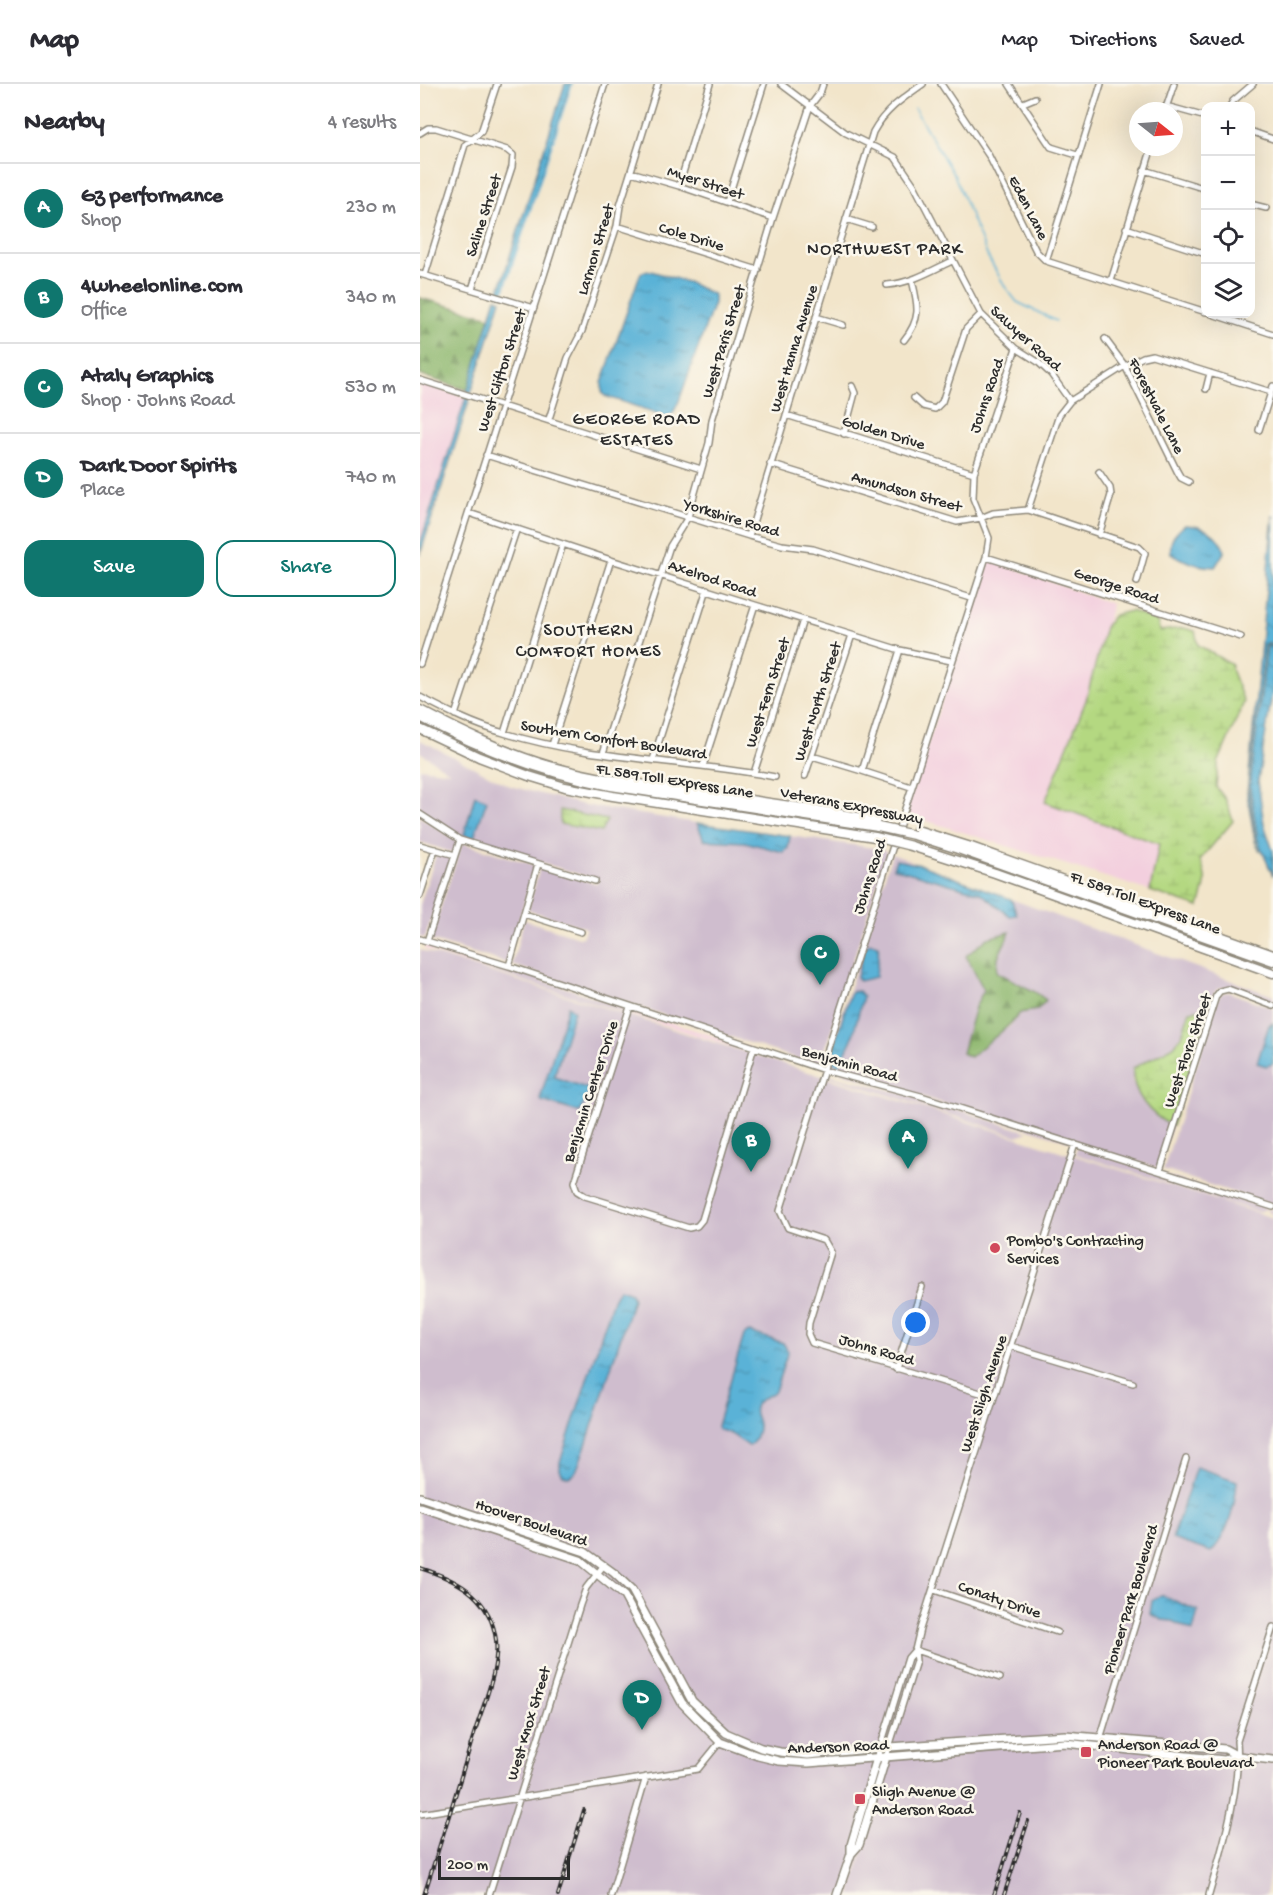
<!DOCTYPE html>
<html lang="en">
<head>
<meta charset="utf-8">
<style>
  :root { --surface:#fff; --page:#f7f7f7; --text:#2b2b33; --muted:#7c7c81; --line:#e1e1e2; --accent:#0f766e }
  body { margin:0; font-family:"Gochi Hand",sans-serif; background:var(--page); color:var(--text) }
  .controls { position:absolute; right:18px; top:18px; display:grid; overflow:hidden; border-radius:12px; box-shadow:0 6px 24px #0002 }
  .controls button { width:54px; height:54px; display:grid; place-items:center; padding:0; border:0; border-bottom:2px solid var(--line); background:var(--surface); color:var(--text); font:30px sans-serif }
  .compass { position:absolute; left:709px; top:18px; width:54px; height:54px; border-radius:50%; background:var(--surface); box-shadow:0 6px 24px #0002; rotate:107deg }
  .scale { position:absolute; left:18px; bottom:15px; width:132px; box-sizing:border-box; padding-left:6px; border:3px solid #2b2b2b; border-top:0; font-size:16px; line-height:21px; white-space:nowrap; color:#2b2b2b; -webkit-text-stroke:4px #fbf7ec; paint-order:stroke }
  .you { position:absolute; left:496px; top:1239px; width:21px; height:21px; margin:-15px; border:4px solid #fff; border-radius:50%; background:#1a73e8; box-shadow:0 0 0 9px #1a73e833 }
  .badge { display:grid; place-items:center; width:39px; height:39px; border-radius:50%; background:var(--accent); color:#fff; font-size:20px; font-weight:700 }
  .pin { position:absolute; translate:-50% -50px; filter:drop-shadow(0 2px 3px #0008) }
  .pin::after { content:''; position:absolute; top:32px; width:21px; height:18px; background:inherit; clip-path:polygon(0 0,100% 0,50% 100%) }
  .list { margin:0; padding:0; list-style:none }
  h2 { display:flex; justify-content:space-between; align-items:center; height:78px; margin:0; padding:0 24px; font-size:26px }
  h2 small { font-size:20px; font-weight:400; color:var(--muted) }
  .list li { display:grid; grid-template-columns:39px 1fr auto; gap:18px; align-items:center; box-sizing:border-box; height:90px; padding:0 24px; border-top:2px solid var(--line) }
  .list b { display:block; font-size:22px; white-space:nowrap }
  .list p { margin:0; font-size:20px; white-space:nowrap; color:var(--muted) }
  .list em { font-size:20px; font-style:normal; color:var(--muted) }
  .actions { display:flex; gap:12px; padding:18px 24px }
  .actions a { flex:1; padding:14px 0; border:2px solid var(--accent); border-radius:18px; text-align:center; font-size:21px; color:var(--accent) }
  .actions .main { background:var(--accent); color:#fff }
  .icon { flex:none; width:33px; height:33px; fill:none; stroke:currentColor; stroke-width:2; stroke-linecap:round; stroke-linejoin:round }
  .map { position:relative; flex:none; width:853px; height:1811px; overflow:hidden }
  header { display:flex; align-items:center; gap:36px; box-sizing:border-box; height:84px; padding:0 30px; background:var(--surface); border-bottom:2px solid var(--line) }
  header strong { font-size:28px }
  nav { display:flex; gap:33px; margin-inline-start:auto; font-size:21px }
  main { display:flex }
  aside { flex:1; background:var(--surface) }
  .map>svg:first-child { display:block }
  .built { fill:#f3cfde }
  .industrial { fill:#cfbdce; fill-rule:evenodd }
  .forest { fill:url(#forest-firs); stroke:#5d724d; stroke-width:1.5 }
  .wetland { fill:url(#wetland-marsh); stroke:#708256; stroke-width:1.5 }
  .water { fill:url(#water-ripples); stroke:#426e81; stroke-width:1.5 }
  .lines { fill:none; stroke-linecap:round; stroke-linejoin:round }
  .stream { stroke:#5ab2d7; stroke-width:1.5 }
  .minor-casing { stroke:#8e887a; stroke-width:8 }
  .major-casing { stroke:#8e887a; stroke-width:10 }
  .highway-casing { stroke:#8e887a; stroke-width:11 }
  .minor { stroke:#fff; stroke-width:5 }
  .major { stroke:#fff; stroke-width:7 }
  .highway { stroke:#fff; stroke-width:8 }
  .rail-casing { stroke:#2b2b2b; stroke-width:4 }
  .rail { stroke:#fbf7ec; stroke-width:1.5; stroke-dasharray:4.5; stroke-linecap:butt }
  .highway-bridge-casing { stroke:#8e887a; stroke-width:11; stroke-linecap:butt }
  .highway-bridge { stroke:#fff; stroke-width:8 }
  .poi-dot { fill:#d1495b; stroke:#fbf7ec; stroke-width:2 }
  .labels { text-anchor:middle; stroke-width:5; stroke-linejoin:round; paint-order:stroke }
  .street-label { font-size:16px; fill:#2b2b2b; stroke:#fbf7ec }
  .poi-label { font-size:16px; fill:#2b2b2b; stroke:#fbf7ec; text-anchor:start }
  .neighbourhood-label { font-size:18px; letter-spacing:1.5px; fill:#2b2b2b; stroke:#fbf7ec }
</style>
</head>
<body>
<header>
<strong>Map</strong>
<nav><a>Map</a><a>Directions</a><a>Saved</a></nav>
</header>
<main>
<aside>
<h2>Nearby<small>4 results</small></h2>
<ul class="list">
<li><span class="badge">A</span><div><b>Gz performance</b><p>Shop</p></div><em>230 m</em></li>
<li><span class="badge">B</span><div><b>4wheelonline.com</b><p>Office</p></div><em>340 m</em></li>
<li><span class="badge">C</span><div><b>Ataly Graphics</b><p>Shop · Johns Road</p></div><em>530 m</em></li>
<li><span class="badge">D</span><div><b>Dark Door Spirits</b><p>Place</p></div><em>740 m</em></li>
</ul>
<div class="actions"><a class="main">Save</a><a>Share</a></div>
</aside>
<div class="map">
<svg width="853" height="1811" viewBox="0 0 853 1811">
  <defs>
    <pattern id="forest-firs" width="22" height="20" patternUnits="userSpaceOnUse" patternTransform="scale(1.5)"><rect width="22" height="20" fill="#8fb86f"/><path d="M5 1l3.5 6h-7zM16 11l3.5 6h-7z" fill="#75965b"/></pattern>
    <pattern id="wetland-marsh" width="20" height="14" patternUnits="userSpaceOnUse" patternTransform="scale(1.5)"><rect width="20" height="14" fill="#b4d881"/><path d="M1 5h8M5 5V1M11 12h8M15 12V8" fill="none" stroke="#9bba70"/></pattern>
    <pattern id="water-ripples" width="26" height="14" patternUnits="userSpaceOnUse" patternTransform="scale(1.5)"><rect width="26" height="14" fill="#5ab2d7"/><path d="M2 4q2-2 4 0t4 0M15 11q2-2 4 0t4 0" fill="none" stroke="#4b91af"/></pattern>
  </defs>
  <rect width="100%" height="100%" fill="#fbf7ec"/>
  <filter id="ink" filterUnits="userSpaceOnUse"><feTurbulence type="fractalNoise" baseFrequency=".0167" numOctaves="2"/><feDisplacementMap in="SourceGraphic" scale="12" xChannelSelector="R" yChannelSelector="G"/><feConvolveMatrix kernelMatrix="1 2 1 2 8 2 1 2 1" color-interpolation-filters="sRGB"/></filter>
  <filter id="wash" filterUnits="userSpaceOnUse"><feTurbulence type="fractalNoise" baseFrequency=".008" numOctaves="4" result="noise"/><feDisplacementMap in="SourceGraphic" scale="24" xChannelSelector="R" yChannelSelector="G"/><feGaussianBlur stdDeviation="1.35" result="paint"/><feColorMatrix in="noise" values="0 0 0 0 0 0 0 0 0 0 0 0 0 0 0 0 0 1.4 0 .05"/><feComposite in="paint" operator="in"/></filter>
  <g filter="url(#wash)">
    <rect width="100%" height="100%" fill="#f2e5ca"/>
    <!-- built -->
    <path class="built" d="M0 298 46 313 0 460Z
      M568 475 692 520 666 616 625 718 740 760 730 807 485 730Z
      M6 859 74 880 72 887 4 865Z
      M212 926 331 964 330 968 210 930Z"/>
    <!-- industrial -->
    <path class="industrial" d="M0 656 90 702 164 721 277 739 284 756 325 758 363 768 368 764 370 752 461 765 467 768 405 966 402 983 92 881 104 836 162 854 166 844 108 826 120 783 177 800 178 796 41 754 11 736 0 727V684L30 688 0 668ZM140 727H141L187 736 181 748 141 740Z
      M0 733 37 757 34 769 0 758Z
      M42 759 115 781 87 879 10 856Z
      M17 768 32 773 5 854 0 853V821Z
      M472 770 501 781 476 776 474 784 561 809 590 832 597 831 591 815 853 912V919L809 903 799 904 794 909 787 932 770 927 762 951 754 962 713 985 712 997 729 1026 752 1042 738 1084 407 984 410 967ZM589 848 578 873 577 888 596 898 617 926 600 929 589 943 571 954 550 972 555 923 564 906 568 854ZM444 863 459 867 455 882 437 893ZM431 908 432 954 419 982 409 975Z
      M0 866 853 1134V1768L846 1811H430L455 1726 428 1811H0Z
      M74 880 207 924 205 929 72 887Z
      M808 908 853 924V939L849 941 841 966 850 980H853V1121L743 1086 799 912 802 909Z
      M405 989 501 1014 608 1048 597 1052 405 991Z
      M657 1063 853 1126V1132L846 1125 838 1128 655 1070Z"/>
    <!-- forest -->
    <path class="forest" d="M0 214 70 233 48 306 0 291Z
      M590 848 578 873 577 888 615 908 626 916 617 926 600 929C586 947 567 958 550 973L542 969 555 923 564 906 546 872 568 854Z"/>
    <!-- wetland -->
    <path class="wetland" d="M711 527 737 537 740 547 764 544 775 547 778 561 812 581 811 585 824 618 798 679 796 703 806 716 813 737 780 776C789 797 785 802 779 823L730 807 739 760 625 718 666 616 685 543 694 531Z
      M140 726 187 736 181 748 140 740Z
      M787 925V932L752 1042C730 1031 711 1009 713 984L754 962 762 951 770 927Z"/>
    <!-- water -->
    <path class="water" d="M145 0H151L82 211 78 210Z
      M231 187 270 199 294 211V219L259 317 253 329 248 333 185 312 182 308V299L219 193 222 188Z
      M76 214 81 216 51 309 47 308Z
      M46 313 50 314 0 471V460Z
      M853 431V561L847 559 845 561 828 703 836 758 840 767 835 757 827 710Z
      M765 441C785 442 797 449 805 467L795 483C780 483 764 477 751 470 749 456 754 450 765 441Z
      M847 561 853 563V604L838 697 844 740 853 767V792L838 757 830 703Z
      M55 711 67 716 54 753 44 751Z
      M277 739 370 752 368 764 363 768 325 758 284 756Z
      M476 776 501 781 591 815 597 831 590 832 561 809 473 784Z
      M451 859 458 861C460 868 456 884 456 893L439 897 437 893 445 862Z
      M439 907 443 912 432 955 419 982 409 976 431 908Z
      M148 922 154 927 134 993 169 1005 164 1020 159 1028 122 1017 120 1015Z
      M853 939V980L846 982 837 979 849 941Z
      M199 1205 211 1209 213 1215 167 1358 157 1385 154 1390 149 1393 143 1391 140 1386V1378L193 1216Z
      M329 1248 363 1259 368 1267 355 1307C349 1313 340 1313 336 1321 332 1329 337 1333 338 1340 339 1347 334 1359 329 1362L311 1350 298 1345 297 1342 324 1251Z
      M776 1383 817 1397C815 1423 809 1449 791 1468L752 1455Z
      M741 1511 778 1527 773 1547 752 1537 742 1536 730 1530 732 1517Z"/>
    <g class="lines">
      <!-- stream -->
      <path class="stream" d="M477 0 478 1
        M494 24 535 93 568 173 586 204 597 218 636 237
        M82 212 152 0"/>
    </g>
  </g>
  <g filter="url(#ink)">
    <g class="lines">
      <!-- minor casing -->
      <g class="minor-casing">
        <path id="minor" d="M361 0 426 49 475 73 494 101 561 230 596 264 618 278 631 290 650 317
          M521 0 569 72 616 167 626 177 786 228
          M589 0 631 63 657 71
          M603 19 615 14
          M746 22 786 33
          M810 22 813 17 833 0
          M745 27 754 0
          M830 47 853 55
          M0 49 8 44H16L87 66 93 71 92 83 52 205
          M724 86 786 105
          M211 88 259 102 353 134
          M259 102 290 0
          M307 118 344 0
          M830 120 846 124
          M426 135 452 143
          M197 142 338 186
          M706 144 786 170
          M626 177 681 0
          M0 190 114 224
          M5 191 45 61 61 48 77 0
          M691 197 732 63
          M467 201C491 199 511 187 532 177
          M792 230 853 250
          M396 233 423 241
          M685 255 705 282 757 387 761 394 769 398
          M484 256C502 234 498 221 492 196
          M0 296 281 385
          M786 305 790 289
          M494 314 503 322 515 325 522 318 546 245 561 230
          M366 331 554 389
          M129 335 148 274 162 247 197 142 200 122 238 0
          M839 346 853 302
          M424 350 435 309 432 302
          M66 371 329 452 362 461 393 465 551 514
          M350 380 537 438 561 434 573 429 608 426 719 463 725 469 717 498
          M608 426 639 331 650 317 705 282 723 273 732 271 851 308
          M49 429 191 476 335 521 480 566 531 577
          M679 451 691 411 690 404 679 388
          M329 452 453 48C465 26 483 14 503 0
          M566 473 821 553
          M0 580 185 0
          M0 613C27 627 54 641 84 649 171 676 265 676 355 693
          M35 631 97 444
          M84 649 143 460
          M132 661 191 476
          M183 669 250 462 268 433 289 359 292 336 353 134 390 22 400 9 403 0
          M392 672 442 687 491 703
          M233 676 287 505
          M283 682 335 521
          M442 687 480 566
          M334 689 383 536
          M385 692 432 551
          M0 730 40 756 175 797
          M0 761 35 771
          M0 812 15 765
          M104 830 161 848
          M0 855 89 882 404 986 501 1012 853 1123
          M7 857 40 756
          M89 882 118 780
          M210 923 154 1098 157 1107 165 1112 269 1144 277 1142 282 1136 334 963
          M740 1087 796 912 800 907 808 905 853 922
          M591 1262 713 1299
          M476 1285 502 1203
          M574 1313 392 1259 388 1250 389 1239 411 1168 404 1156 368 1144 360 1127 404 986 408 964 566 473 569 454 553 414 554 389 596 264
          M514 1506 637 1548
          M495 1566 580 1594
          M680 1655 766 1375
          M466 1673 496 1577 495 1566 500 1545 655 1060
          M457 1674 488 1574 495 1566
          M0 1730 278 1685 300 1658
          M69 1811 160 1521 166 1504 184 1481
          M191 1811 226 1693
          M789 1811C802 1765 821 1705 817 1657L853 1543"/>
      </g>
      <!-- major casing -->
      <g class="major-casing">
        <path id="major" d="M0 1413 165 1468 194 1489 212 1506 272 1617 306 1649 341 1664 360 1668 388 1671 470 1663 645 1651 805 1665 818 1672 853 1676
          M0 1423 160 1476 204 1512 262 1619 300 1658 338 1672 359 1677 388 1679 645 1659 804 1676 818 1672
          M431 1770V1761L457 1674
          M417 1811 431 1770 439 1761 466 1673"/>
      </g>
      <!-- highway casing -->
      <g class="highway-casing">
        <path id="highway" d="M0 626C42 648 85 669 130 682 173 694 217 700 261 706 327 716 394 724 460 737
          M0 633C61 665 123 689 191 702L458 743
          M0 645 59 673 109 692 145 703 193 712 455 753
          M497 746 551 763 853 871
          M494 751 538 765 853 877
          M491 762 575 789 853 889"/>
      </g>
      <!-- minor -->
      <use href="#minor" class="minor"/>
      <!-- major -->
      <use href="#major" class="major"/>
      <!-- highway -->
      <use href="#highway" class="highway"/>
      <!-- rail casing -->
      <g class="rail-casing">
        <path id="rail" d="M0 1484C35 1495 67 1510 75 1550 82 1580 62 1624 53 1653 37 1706 21 1758 4 1811
          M138 1811 164 1726
          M574 1811 600 1729
          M584 1811 608 1737"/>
      </g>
      <!-- rail -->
      <use href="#rail" class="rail"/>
      <!-- highway-bridge casing -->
      <g class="highway-bridge-casing">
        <path id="highway-bridge" d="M458 743 494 751
          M455 753 491 762"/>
      </g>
      <!-- highway-bridge -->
      <use href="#highway-bridge" class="highway-bridge"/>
    </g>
  </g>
  <!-- markers -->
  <g class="poi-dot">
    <circle cx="575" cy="1164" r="6"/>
    <rect x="660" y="1662" width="12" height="12" rx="3"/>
    <rect x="434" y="1709" width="12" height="12" rx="3"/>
  </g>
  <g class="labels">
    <!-- street labels -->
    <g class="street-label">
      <text transform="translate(286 97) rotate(18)" y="6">Myer Street</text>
      <text transform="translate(610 123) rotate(63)" y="6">Eden Lane</text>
      <text transform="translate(62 131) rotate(-72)" y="6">Saline Street</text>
      <text transform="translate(272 151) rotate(17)" y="6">Cole Drive</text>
      <text transform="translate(174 165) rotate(-73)" y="6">Larmon Street</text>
      <text transform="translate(607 253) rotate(42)" y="6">Sawyer Road</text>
      <text transform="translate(302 257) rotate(-73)" y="6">West Paris Street</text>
      <text transform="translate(372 264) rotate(-73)" y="6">West Hanna Avenue</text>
      <text transform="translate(80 286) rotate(-72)" y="6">West Clifton Street</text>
      <text transform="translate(565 311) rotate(-71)" y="6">Johns Road</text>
      <text transform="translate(738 321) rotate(63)" y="6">Forestvale Lane</text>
      <text transform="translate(464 347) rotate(17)" y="6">Golden Drive</text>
      <text transform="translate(487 406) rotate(16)" y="6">Amundson Street</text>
      <text transform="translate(312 432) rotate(17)" y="6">Yorkshire Road</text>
      <text transform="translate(293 493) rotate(18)" y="6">Axelrod Road</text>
      <text transform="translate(697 500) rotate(18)" y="6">George Road</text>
      <text transform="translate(346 608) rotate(-72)" y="6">West Fern Street</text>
      <text transform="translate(396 617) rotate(-72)" y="6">West North Street</text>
      <text transform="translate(194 654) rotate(9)" y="6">Southern Comfort Boulevard</text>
      <text transform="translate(255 695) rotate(9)" y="6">FL 589 Toll Express Lane</text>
      <text transform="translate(432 720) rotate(11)" y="6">Veterans Expressway</text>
      <text transform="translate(448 792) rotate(-72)" y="6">Johns Road</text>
      <text transform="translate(726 817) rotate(20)" y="6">FL 589 Toll Express Lane</text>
      <text transform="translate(766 966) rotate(-71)" y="6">West Flora Street</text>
      <text transform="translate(430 978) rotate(16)" y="6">Benjamin Road</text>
      <text transform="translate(169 1007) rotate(-72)" y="6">Benjamin Center Drive</text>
      <text transform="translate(457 1264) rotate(17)" y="6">Johns Road</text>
      <text transform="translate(562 1309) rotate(-72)" y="6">West Sligh Avenue</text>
      <text transform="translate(112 1437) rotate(19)" y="6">Hoover Boulevard</text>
      <text transform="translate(580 1514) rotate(19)" y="6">Conaty Drive</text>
      <text transform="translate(709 1515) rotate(-73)" y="6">Pioneer Park Boulevard</text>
      <text transform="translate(107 1639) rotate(-73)" y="6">West Knox Street</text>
      <text transform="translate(418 1661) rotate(-2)" y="6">Anderson Road</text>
    </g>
    <!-- poi labels -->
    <g class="poi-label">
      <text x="587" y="1161">Pombo's Contracting<tspan x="587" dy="18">Services</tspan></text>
      <text x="678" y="1665">Anderson Road @<tspan x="678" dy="18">Pioneer Park Boulevard</tspan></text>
      <text x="452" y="1712">Sligh Avenue @<tspan x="452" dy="18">Anderson Road</tspan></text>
    </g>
    <!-- neighbourhood labels -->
    <g class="neighbourhood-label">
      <text x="465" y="170">NORTHWEST PARK</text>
      <text x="217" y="340">GEORGE ROAD<tspan x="217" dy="21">ESTATES</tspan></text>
      <text x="169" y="551">SOUTHERN<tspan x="169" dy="21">COMFORT HOMES</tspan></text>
    </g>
  </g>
</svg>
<div class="controls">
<button>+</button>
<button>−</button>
<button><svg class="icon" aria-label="locate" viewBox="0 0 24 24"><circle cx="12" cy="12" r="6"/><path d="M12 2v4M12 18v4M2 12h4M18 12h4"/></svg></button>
<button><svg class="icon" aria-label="layers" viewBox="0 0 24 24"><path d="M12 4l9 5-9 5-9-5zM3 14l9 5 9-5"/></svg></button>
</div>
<svg class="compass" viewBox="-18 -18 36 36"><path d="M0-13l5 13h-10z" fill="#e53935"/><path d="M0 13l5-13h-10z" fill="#7c7c81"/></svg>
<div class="scale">200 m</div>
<div class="you"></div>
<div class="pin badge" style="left:488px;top:1085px">A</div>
<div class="pin badge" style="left:331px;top:1088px">B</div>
<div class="pin badge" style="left:400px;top:901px">C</div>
<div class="pin badge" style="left:222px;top:1646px">D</div>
</div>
</main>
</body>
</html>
